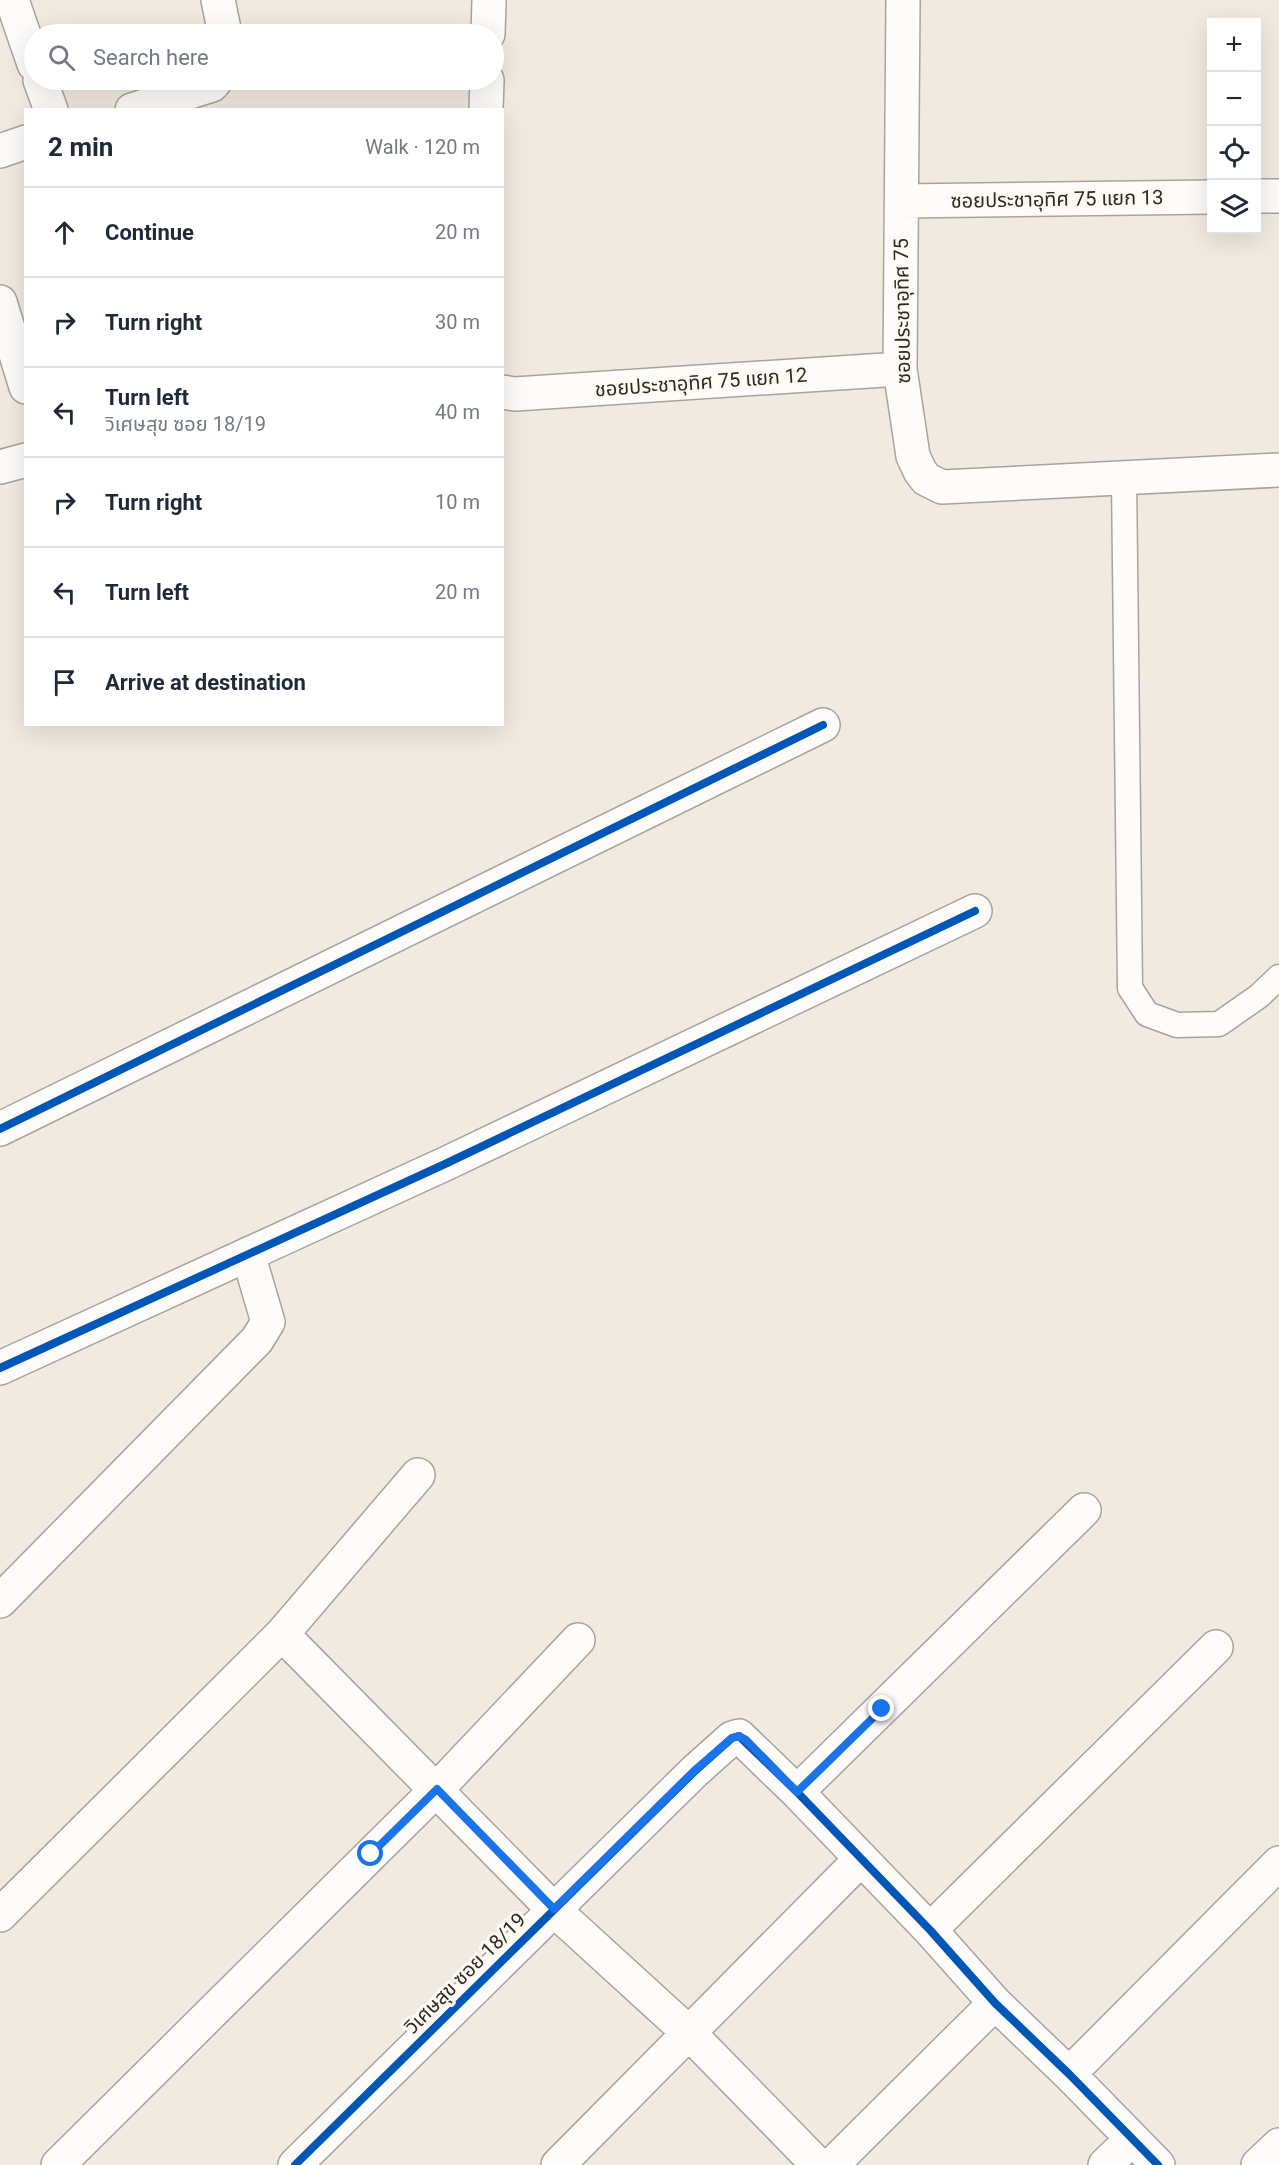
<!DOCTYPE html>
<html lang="en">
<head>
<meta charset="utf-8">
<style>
  :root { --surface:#fff; --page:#f2f2f3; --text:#1f2937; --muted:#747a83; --line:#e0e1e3 }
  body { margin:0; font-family:Roboto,"Noto Sans Thai",sans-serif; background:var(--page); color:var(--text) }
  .controls { position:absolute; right:18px; top:18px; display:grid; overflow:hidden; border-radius:0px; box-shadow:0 6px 24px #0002 }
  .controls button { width:54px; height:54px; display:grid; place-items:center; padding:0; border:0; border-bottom:2px solid var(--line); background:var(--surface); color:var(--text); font:30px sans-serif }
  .stop { position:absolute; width:18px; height:18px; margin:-14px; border:4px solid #1a73e8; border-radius:50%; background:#fff }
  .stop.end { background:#1a73e8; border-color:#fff; box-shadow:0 2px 6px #0008 }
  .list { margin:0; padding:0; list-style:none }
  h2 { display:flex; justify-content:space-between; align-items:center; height:78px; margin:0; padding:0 24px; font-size:26px }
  h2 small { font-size:20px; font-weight:400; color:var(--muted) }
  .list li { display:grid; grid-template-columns:39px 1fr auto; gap:18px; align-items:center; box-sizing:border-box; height:90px; padding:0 24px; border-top:2px solid var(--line) }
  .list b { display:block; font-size:22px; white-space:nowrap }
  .list p { margin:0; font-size:20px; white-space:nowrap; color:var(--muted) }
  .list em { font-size:20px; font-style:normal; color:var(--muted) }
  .icon { flex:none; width:33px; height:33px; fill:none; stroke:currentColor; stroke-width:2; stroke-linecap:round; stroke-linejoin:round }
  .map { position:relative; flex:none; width:1279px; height:2165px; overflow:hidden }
  .search { position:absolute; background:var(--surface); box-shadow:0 6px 24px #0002; left:24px; top:24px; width:480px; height:66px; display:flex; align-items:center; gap:15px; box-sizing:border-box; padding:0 21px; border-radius:33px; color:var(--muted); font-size:22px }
  .panel { position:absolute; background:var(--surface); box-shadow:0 6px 24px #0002; left:24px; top:108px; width:480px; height:618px; border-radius:0px }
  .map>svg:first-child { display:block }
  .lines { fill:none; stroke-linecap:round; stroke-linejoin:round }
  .lane-casing { stroke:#a8a49d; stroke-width:27 }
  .street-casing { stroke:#a8a49d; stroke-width:36 }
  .lane { stroke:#fdfcfa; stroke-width:24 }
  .street { stroke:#fdfcfa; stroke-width:33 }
  .cycleway-casing { stroke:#fefaf3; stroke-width:11 }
  .cycleway { stroke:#0057b8; stroke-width:8 }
  .route { stroke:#1a73e8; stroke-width:8 }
  .labels { text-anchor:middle; stroke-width:6; stroke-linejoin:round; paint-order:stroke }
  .street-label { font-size:20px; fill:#2d2a23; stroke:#fefaf3 }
</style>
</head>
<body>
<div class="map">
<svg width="1279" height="2165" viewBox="0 0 1279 2165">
  <rect width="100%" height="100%" fill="#f0eae0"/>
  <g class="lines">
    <!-- lane casing -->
    <g class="lane-casing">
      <path id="lane" d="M1124 477 1130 988 1147 1014 1177 1025 1219 1024 1259 996 1279 977"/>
    </g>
    <!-- street casing -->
    <g class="street-casing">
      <path id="street" d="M12 0 34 64
        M218 0 225 34
        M903 0 900 369 913 456 920 471 926 479 942 487 1279 470
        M488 34 489 0
        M40 80 51 110
        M132 110 212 85 216 80
        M486 110 487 80
        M0 151 26 142
        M1256 196H1279
        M902 201 1212 197
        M0 302 26 387
        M502 392 515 394 900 369
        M0 467 26 460
        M0 1129 823 725
        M0 1368 445 1164 975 911
        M0 1601 257 1340 268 1322 248 1254
        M282 1634 553 1909 690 2034 818 2165
        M797 1792 1084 1510
        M0 1915 282 1634 418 1475
        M930 1930 1216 1647
        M1069 2074 1279 1863
        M58 2165 437 1789 578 1640
        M295 2165 695 1771 732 1738 739 1736 797 1792 930 1930 995 2003 1069 2074 1158 2165
        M558 2165 860 1860
        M832 2165 995 2003
        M1105 2165 1132 2139
        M1258 2165 1279 2145"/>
    </g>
    <!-- lane -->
    <use href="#lane" class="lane"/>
    <!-- street -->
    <use href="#street" class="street"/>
    <!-- cycleway casing -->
    <g class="cycleway-casing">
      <path id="cycleway" d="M0 1129 823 725
        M0 1368 445 1164 975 911
        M295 2165 695 1771 732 1738 739 1736 797 1792 930 1930 995 2003 1069 2074 1158 2165"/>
    </g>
    <!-- cycleway -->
    <use href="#cycleway" class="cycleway"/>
  </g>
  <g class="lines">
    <!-- route -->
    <path class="route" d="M371 1854 437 1789 554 1909 694 1771 732 1738 739 1736 746 1740 797 1792 882 1709"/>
  </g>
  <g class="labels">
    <!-- street labels -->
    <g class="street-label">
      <text transform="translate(1057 199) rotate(-1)" y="7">ซอยประชาอุทิศ 75 แยก 13</text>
      <text transform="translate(902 311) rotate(-91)" y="7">ซอยประชาอุทิศ 75</text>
      <text transform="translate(701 382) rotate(-4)" y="7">ชอยประชาอุทิศ 75 แยก 12</text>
      <text transform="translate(465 1973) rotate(-45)" y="7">วิเศษสุข ซอย 18/19</text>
    </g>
  </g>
</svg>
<div class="controls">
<button>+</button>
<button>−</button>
<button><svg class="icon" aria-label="locate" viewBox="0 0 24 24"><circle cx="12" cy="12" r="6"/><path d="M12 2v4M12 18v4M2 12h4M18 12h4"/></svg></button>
<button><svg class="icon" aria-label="layers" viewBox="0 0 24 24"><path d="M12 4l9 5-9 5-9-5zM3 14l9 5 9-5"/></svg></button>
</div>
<div class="stop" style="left:371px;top:1854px"></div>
<div class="stop end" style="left:882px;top:1709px"></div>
<div class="search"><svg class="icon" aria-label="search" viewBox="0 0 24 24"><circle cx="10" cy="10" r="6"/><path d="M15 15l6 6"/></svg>Search here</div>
<section class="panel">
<h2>2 min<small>Walk · 120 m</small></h2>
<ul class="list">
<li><svg class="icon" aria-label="ahead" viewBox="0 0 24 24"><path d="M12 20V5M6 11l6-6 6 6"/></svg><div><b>Continue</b></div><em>20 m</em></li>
<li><svg class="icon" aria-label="right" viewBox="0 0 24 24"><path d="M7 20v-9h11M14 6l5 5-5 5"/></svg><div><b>Turn right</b></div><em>30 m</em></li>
<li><svg class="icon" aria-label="left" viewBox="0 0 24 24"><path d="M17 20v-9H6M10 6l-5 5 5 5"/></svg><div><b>Turn left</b><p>วิเศษสุข ซอย 18/19</p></div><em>40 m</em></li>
<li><svg class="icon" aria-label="right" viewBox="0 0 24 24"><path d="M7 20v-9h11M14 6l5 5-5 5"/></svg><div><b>Turn right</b></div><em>10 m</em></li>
<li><svg class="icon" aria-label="left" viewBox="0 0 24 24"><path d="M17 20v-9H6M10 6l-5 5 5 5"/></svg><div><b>Turn left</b></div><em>20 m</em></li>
<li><svg class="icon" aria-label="arrive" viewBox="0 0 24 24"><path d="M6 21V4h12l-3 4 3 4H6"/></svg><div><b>Arrive at destination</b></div></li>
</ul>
</section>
</div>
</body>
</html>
